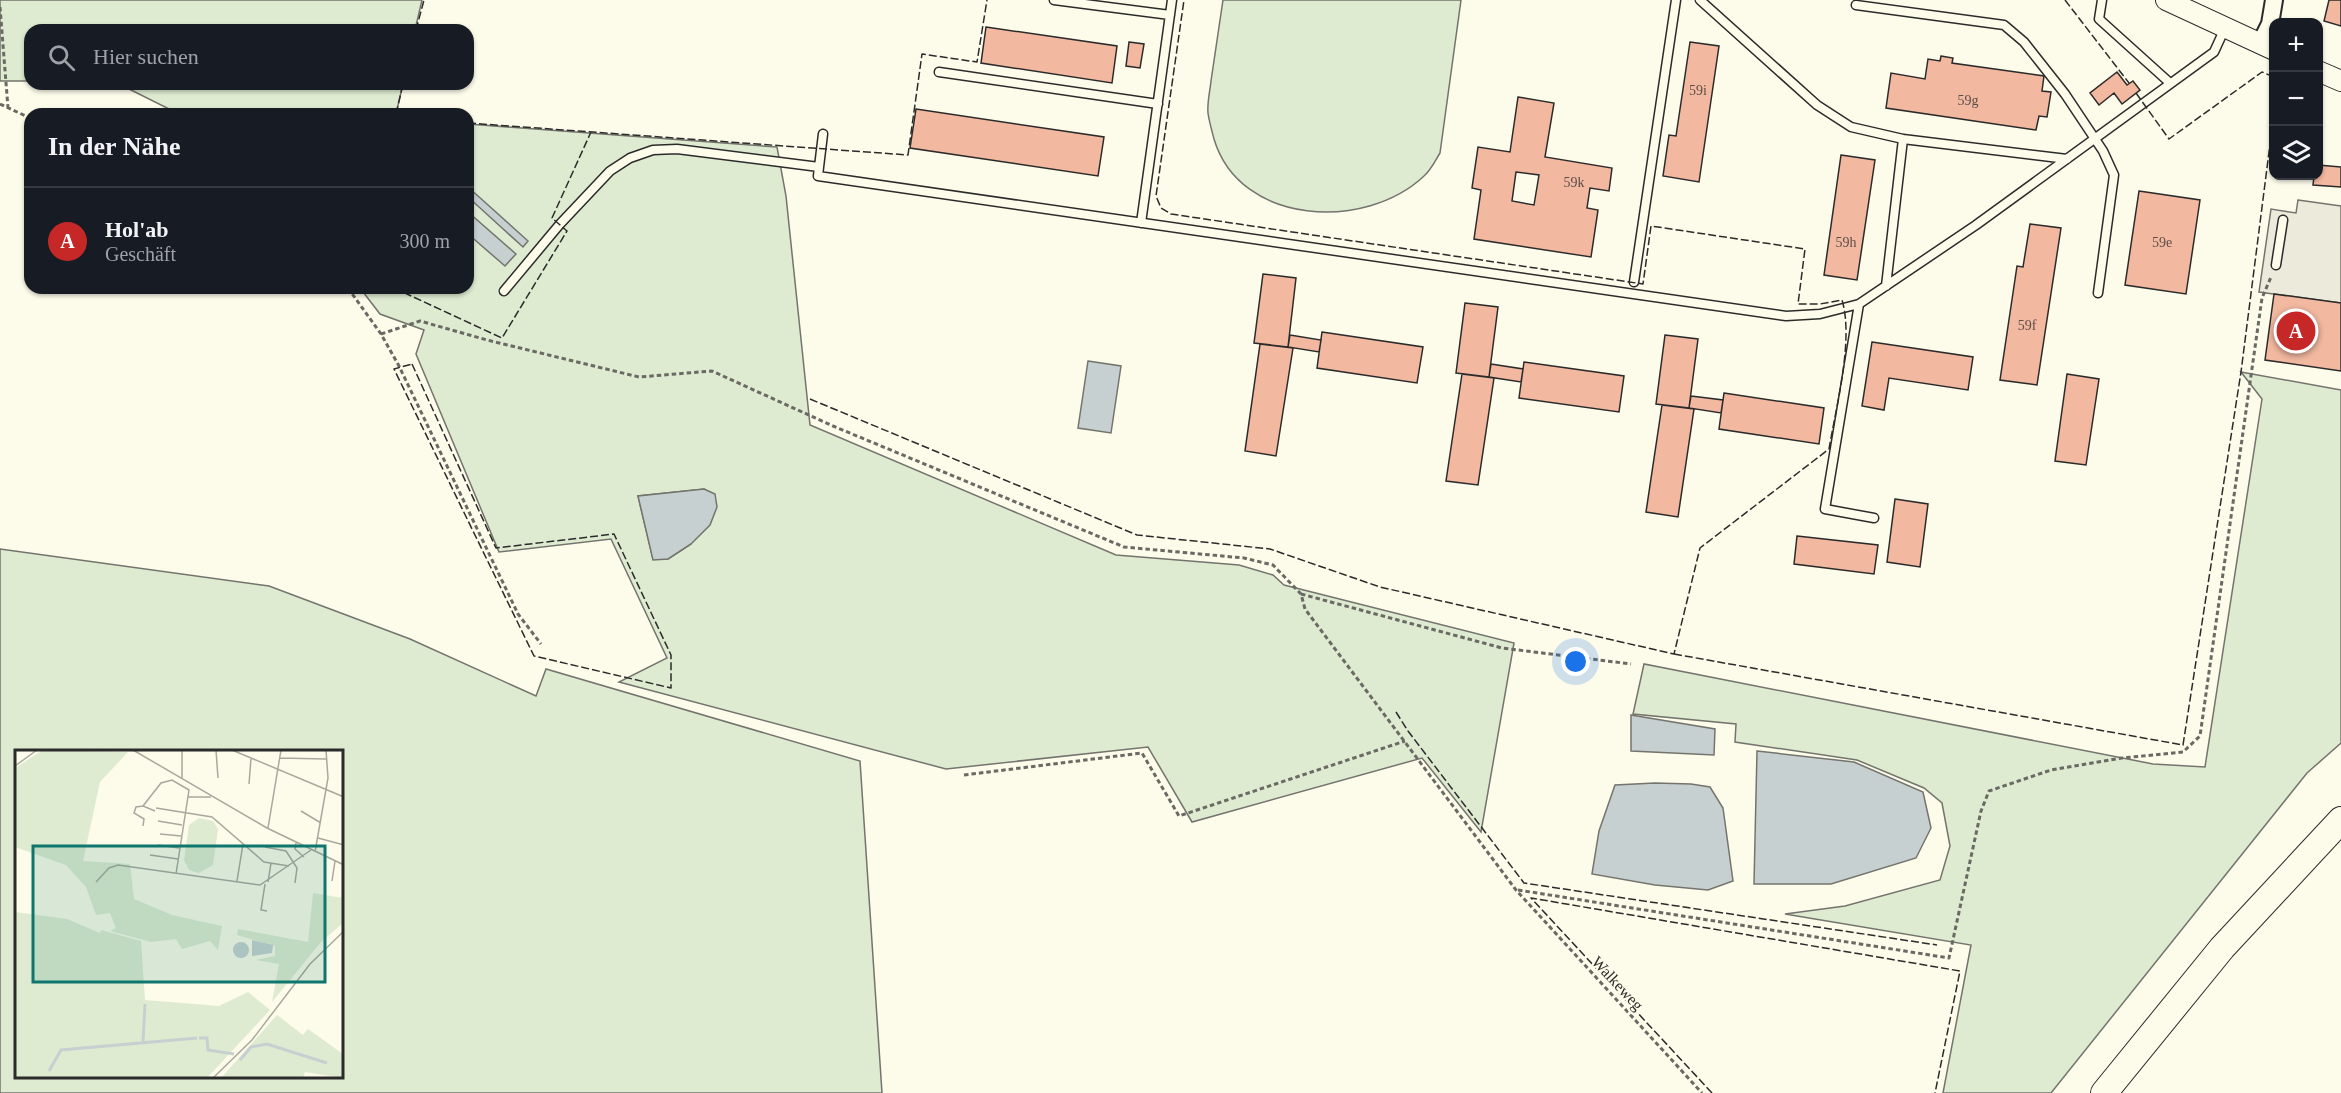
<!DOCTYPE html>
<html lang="de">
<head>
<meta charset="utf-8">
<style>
  :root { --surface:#171b24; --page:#242831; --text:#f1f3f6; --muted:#9ea1a6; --line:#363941; --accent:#c62828 }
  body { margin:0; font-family:"Times New Roman",serif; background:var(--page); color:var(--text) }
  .controls { position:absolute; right:18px; top:18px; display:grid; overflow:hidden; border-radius:12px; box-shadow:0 2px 4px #0004 }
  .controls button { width:54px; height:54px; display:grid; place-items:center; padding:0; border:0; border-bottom:2px solid var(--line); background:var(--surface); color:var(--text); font:30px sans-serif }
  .you { position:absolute; left:1576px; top:662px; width:21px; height:21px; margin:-15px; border:4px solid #fff; border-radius:50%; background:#1a73e8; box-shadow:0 0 0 9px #1a73e833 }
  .badge { display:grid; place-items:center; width:39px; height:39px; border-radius:50%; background:var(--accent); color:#fff; font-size:20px; font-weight:700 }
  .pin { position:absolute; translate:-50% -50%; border:3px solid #fff; box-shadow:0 2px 6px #0006 }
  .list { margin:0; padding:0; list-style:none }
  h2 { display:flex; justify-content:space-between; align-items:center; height:78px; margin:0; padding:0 24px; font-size:26px }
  h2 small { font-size:20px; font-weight:400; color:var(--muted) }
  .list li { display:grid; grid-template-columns:39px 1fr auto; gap:18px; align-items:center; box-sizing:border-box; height:108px; padding:0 24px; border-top:2px solid var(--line) }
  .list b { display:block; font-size:22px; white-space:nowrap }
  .list p { margin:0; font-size:20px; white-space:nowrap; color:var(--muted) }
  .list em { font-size:20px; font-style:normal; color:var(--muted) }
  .icon { flex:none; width:33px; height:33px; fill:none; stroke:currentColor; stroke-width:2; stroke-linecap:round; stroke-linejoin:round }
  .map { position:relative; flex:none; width:2341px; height:1093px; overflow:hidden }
  .search { position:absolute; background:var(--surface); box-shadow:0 2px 4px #0004; left:24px; top:24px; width:450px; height:66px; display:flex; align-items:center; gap:15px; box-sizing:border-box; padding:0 21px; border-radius:18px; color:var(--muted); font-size:22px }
  .panel { position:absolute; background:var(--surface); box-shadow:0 2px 4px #0004; left:24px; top:108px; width:450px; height:186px; border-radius:18px }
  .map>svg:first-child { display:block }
  .green { fill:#deebd1; stroke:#74746e; stroke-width:1.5; fill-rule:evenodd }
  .parking { fill:#eceadb; stroke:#74746e; stroke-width:1.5 }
  .water { fill:#c7d0d0; stroke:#74746e; stroke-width:1.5 }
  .building { fill:#f2b8a0; stroke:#2b2b2b; stroke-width:1.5; fill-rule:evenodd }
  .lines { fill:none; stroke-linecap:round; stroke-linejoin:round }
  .service-casing { stroke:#2b2b2b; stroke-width:11 }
  .minor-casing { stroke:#2b2b2b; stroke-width:20 }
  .tertiary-casing { stroke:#2b2b2b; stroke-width:22 }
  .primary-casing { stroke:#2b2b2b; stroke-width:28 }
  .path { stroke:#6a6964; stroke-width:3; stroke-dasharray:4.5 3; stroke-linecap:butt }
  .service { stroke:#fdfbea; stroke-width:8 }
  .minor { stroke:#fdfbea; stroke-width:16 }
  .tertiary { stroke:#fdfbea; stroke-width:20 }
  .primary { stroke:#fdfbea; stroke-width:26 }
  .fence { stroke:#2b2b2b; stroke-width:1.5; stroke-dasharray:8 3; stroke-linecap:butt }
  .labels { text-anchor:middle; stroke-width:4.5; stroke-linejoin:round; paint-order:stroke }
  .number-label { font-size:14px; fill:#5d4e48 }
  .street-label { font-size:16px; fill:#2b2b2b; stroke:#fdfbea }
  .inset-river { fill:none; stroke:#c7d0d0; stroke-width:3 }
  .inset-road { fill:none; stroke:#a9a89e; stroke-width:1.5 }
  .view { fill:#0f766e; fill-opacity:0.15; stroke:#0f766e; stroke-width:3 }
  .inset-edge { fill:none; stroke:#2b2b2b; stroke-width:3 }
</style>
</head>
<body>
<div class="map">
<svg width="2341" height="1093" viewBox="0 0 2341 1093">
  <rect width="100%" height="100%" fill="#fdfbea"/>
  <!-- green -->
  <path class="green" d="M0 0H422L415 30H30V81H0Z
    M1223 0H1461L1440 153C1435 161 1431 170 1424 176 1366 231 1240 226 1214 139 1212 131 1209 121 1208 113 1207 103 1210 91 1211 81 1215 54 1219 27 1223 0Z
    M119 84H403L396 114H179Z
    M468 124 777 147 786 196 810 425 1116 555 1239 565 1273 575 1284 585 1514 643 1481 832 1422 758 1192 822 1148 747 946 769 619 682 667 658 611 539 499 552 416 354 424 330 380 314 360 288H468ZM704 489 691 544 668 559H653L638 496Z
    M2241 372 2341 390V743L2307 773 2051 1093H1943L1971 945 1785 914 1845 906 1940 880 1950 846 1942 803 1924 788 1857 760 1735 742 1736 724 1633 714 1644 664 2153 764 2205 767 2262 399Z
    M0 549 269 586 410 639 536 696 546 669 860 761 882 1093H0ZM16 751H342V1076H16Z"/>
  <!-- parking -->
  <path class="parking" d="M2298 200 2341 206V303L2259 292 2271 209 2296 213Z"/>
  <!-- water -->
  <path class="water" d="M468 187 528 241 523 247 468 197Z
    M468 212 516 254 505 266 468 234Z
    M1088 361 1121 366 1111 433 1078 428Z
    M704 489 715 494 717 507 710 525 691 544 668 559 653 560 638 496Z
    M1631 715 1715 729 1714 755 1631 751Z
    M1757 751 1854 762 1923 792 1931 828 1916 858 1831 884H1754Z
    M1655 783 1691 784 1710 787 1723 808 1733 881 1708 890 1655 885 1592 874 1599 831 1615 785Z"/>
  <!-- building -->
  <path class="building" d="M2329 0H2341V26L2324 21Z
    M986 27 1117 46 1112 83 981 63Z
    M1129 42 1144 44 1140 68 1126 66Z
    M1690 42 1719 46 1699 182 1663 176 1669 135 1676 136Z
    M1941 56 1953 58 1952 63 2044 76 2042 91 2051 92 2047 117 2039 116 2036 130 1886 108 1891 73 1925 79 1928 59 1940 61Z
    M2117 72 2127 85 2133 81 2140 90 2122 104 2114 93 2099 105 2090 93Z
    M1518 97 1554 103 1545 157 1612 168 1609 191 1590 188 1587 208 1598 210 1591 257 1474 239 1481 190 1472 188 1478 147 1510 152ZM1516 172 1539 175 1534 205 1512 201Z
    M916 109 1104 137 1098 176 910 148Z
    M1841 155 1875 160 1857 280 1824 275Z
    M2318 165 2341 167V187L2313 185 2314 176H2318Z
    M2139 191 2200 200 2186 294 2125 285Z
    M2030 224 2061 228 2037 385 2000 380 2017 266 2023 267Z
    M1263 274 1296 278 1288 347 1254 343Z
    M2274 294 2341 303V371L2265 360Z
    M1465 303 1498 307 1489 377 1456 373Z
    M1322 332 1423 347 1417 383 1317 368Z
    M1290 335 1321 340 1319 352 1288 347Z
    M1665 335 1698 339 1689 408 1656 404Z
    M1872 342 1973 357 1968 390 1889 378 1884 410 1862 406Z
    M1260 344 1293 348 1276 456 1245 451Z
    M1524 362 1624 376 1619 412 1519 398Z
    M1491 364 1523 369 1521 382 1489 377Z
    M1462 374 1494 378 1478 485 1446 481Z
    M2067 374 2099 379 2086 465 2055 461Z
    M1724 393 1824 408 1819 444 1719 429Z
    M1691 396 1723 400 1721 413 1689 408Z
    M1662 405 1694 409 1678 517 1646 512Z
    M1895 499 1928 504 1920 567 1887 562Z
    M1797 536 1878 545 1874 574 1794 564Z"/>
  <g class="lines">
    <!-- service casing -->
    <g class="service-casing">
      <path id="service" d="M1054 0 1170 15
        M1700 0 1817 105 1851 127 1903 139 2067 159
        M2102 0 2099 19 2170 83
        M1856 5 2004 25 2024 42 2065 94 2103 151 2114 175 2098 293
        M939 72 1158 104
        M819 167 823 134
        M1141 223 1172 0
        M2276 265 2283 220
        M1634 282 1676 0
        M1886 286 1903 139
        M504 291 560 224 610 171 630 158 653 150 677 149 819 167 818 176 1786 316 1820 314 1859 304 1976 225 2214 52 2225 28
        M1859 304 1825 509 1874 518"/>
    </g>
    <!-- minor casing -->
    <g class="minor-casing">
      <path id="minor" d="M2260 44 2270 24 2274 0"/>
    </g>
    <!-- tertiary casing -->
    <g class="tertiary-casing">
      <path id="tertiary" d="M2166 0 2274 50
        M2318 71 2341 81"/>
    </g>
    <!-- primary casing -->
    <g class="primary-casing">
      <path id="primary" d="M2104 1093 2222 948 2341 820"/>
    </g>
    <!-- path -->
    <path class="path" d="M0 7 8 108
      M0 104 30 118
      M348 288 381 334 399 366 518 614 541 644
      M381 334 420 321 487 340 639 377 712 371 833 426 1124 547 1244 558 1273 565 1301 594 1305 609 1516 890 1702 1093
      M1301 594 1502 648 1631 664
      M964 775 1142 753 1179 816 1405 741
      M1518 890 1949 958 1981 811 1989 791 2051 770 2122 758 2183 752 2200 736 2262 298 2271 277"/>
    <!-- service -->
    <use href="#service" class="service"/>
    <!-- minor -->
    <use href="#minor" class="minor"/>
    <!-- tertiary -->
    <use href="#tertiary" class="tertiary"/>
    <!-- primary -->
    <use href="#primary" class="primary"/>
    <!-- fence -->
    <path class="fence" d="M2065 0 2129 83
      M416 30 424 0
      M2136 93 2169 139 2262 72 2274 77
      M396 114 403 84
      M468 123 908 155 922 54 977 62 987 0
      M394 288 502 338 567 231 552 218 591 132
      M412 364 496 548 614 534 671 655V688L534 656 394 369Z
      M810 399 1137 535 1270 549 1380 587 1674 654 1700 548 1829 449C1836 407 1854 340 1842 300L1820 304H1798L1805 249 1651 226 1643 284 1171 214 1161 208 1156 196 1184 0
      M1674 654 2183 745 2241 372 2274 113
      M1396 712 1408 731 1524 883 1937 945
      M1712 1093 1531 898 1960 971 1935 1093"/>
  </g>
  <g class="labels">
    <!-- number labels -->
    <g class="number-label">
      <text x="1698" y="95">59i</text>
      <text x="1968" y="105">59g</text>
      <text x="1574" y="187">59k</text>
      <text x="1846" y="247">59h</text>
      <text x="2162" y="247">59e</text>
      <text x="2027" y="330">59f</text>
    </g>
    <!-- street labels -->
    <g class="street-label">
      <text transform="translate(1618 983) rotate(47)" y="6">Walkeweg</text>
    </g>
  </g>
  <!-- overview -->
  <g transform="translate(15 750)">
    <rect width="328" height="328" fill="#fdfbea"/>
    <path d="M28 0 113 2 85 32 68 111 115 114 119 149 157 165 207 176 203 200 195 191 167 199 161 189 136 192 95 181 101 178 95 163 81 165 71 137 51 115 0 97V18ZM184 68 198 71 203 79 198 115 184 123 174 120 169 110 174 75ZM298 143 328 148V173L306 192 257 252 264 214 241 210 260 206V196L222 185 223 179 293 192ZM0 162 52 169 85 183 86 180 126 191 130 250 204 256 233 242 255 260 192 328H0ZM262 265 288 285 293 279 328 304V328L290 322 288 328H206Z" fill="#deebd1"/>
    <path d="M237 190 258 195 257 203 237 206ZM218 200a8 8 0 1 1 16 0a8 8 0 1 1-16 0Z" fill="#c7d0d0"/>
    <path class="inset-river" d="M184 288H192L193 300 219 304M128 292 130 254M225 310 236 297 252 294 312 313M34 321 46 300 182 288"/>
    <path class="inset-road" d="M118 0 252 78 329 115M167 0V29M201 0 203 28M217 0 329 47M265 8 311 9M0 16 22 0M234 34 236 8M173 47H196M128 56 121 57 119 63 129 69 128 76M141 58 197 67 249 112 274 116M140 61 128 56 146 33 157 30 174 40 161 124M286 61 306 73M143 71 167 75M253 78 266 0M145 84 166 86M303 88 329 95M281 93 280 99 289 107M143 95 164 98M250 97 271 101 282 118 280 133M300 102 313 28 311 0M135 105 163 109M222 131 228 94M317 131 320 111M81 132 94 118 103 115 245 135 296 100M253 132 256 113M250 134 246 160 252 161M198 328 237 290 295 214 329 181"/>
    <path class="view" d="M18 96H310V232H18Z"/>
    <rect width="328" height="328" class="inset-edge"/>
  </g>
</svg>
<div class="controls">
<button>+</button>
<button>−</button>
<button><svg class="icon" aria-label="layers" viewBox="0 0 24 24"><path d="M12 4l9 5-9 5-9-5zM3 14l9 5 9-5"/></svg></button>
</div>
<div class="you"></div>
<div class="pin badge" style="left:2296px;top:331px">A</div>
<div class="search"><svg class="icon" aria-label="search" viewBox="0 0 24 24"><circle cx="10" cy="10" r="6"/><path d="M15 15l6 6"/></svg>Hier suchen</div>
<section class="panel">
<h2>In der Nähe<small></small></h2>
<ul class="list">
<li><span class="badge">A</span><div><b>Hol'ab</b><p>Geschäft</p></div><em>300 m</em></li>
</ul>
</section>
</div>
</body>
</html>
